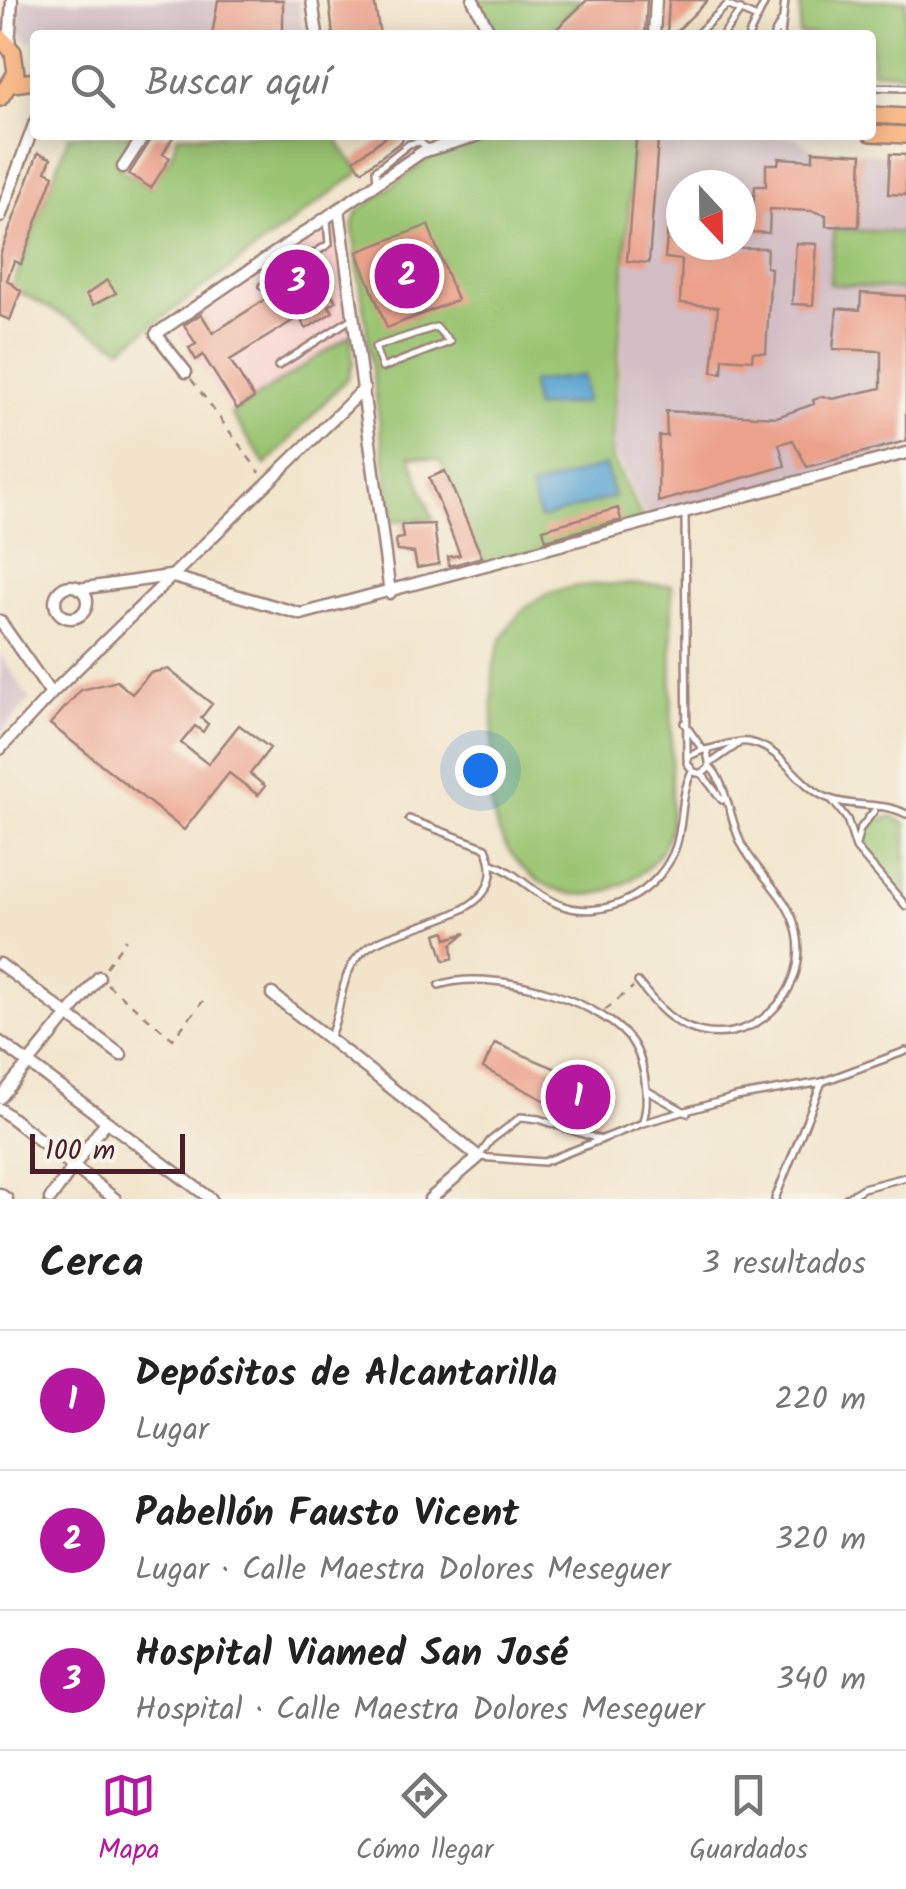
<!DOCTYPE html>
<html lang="es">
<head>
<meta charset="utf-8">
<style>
  :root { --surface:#fff; --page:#f6f6f6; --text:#222; --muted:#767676; --line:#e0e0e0; --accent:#b5179e }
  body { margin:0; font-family:Kalam,sans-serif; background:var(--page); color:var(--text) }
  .compass { position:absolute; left:666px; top:170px; width:90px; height:90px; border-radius:50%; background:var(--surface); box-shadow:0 5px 25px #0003; rotate:158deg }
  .scale { position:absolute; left:30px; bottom:25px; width:155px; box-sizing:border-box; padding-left:10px; border:5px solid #4a1f2b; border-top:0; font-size:28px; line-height:35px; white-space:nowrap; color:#4a1f2b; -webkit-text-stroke:8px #f7f3e8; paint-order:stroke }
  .you { position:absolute; left:480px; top:770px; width:35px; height:35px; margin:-25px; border:8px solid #fff; border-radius:50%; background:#1a73e8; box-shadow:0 0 0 15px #1a73e833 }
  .badge { display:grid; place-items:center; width:65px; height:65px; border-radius:50%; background:var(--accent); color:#fff; font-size:32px; font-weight:700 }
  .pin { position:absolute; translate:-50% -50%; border:5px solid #fff; box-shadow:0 2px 10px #0006 }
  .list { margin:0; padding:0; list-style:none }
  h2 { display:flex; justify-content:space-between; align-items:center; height:130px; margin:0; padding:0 40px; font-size:42px }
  h2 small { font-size:32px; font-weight:400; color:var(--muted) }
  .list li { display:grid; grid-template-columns:65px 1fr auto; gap:30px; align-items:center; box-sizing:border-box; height:140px; padding:0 40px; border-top:2px solid var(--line) }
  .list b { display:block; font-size:38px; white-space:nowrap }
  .list p { margin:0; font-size:32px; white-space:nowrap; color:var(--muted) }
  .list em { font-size:32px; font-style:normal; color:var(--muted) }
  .icon { flex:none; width:55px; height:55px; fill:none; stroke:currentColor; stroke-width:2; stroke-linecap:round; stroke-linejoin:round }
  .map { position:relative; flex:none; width:906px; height:1199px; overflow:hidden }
  .search { position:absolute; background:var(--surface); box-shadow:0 5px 25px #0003; left:30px; right:30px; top:30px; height:110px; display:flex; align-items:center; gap:25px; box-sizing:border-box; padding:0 35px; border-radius:10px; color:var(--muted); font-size:38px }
  .sheet { height:550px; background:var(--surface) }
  nav { display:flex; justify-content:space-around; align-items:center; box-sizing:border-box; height:140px; border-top:2px solid var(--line); background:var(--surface); font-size:28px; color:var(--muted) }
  nav a { display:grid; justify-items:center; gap:5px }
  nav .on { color:var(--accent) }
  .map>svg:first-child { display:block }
  .built { fill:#f7d0ce }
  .industrial { fill:#d2bec4; fill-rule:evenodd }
  .green { fill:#98c370; stroke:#71714e; stroke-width:2.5 }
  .water { fill:#5ba4d2; stroke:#52627e; stroke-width:2.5 }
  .building { fill:#eca18b }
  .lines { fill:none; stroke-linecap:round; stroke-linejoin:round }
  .lane-casing { stroke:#9e827a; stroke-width:10 }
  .street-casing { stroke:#9e827a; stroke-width:15 }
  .primary-casing { stroke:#9e827a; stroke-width:20 }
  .path { stroke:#9e827a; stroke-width:2.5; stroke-dasharray:8 8; stroke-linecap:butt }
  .lane { stroke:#fff; stroke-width:5 }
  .street { stroke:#fff; stroke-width:10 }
  .primary { stroke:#fabb8b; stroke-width:15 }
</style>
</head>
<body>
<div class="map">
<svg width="906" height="1199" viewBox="0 0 906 1199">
  <rect width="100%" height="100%" fill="#f7f3e8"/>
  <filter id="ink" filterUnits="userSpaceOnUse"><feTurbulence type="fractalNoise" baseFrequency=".01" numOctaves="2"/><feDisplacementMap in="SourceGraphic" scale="20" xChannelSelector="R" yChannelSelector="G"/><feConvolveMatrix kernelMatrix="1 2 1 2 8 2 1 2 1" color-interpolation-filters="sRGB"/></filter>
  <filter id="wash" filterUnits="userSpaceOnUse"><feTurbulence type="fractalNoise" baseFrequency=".0048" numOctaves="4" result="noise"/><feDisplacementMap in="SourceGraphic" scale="40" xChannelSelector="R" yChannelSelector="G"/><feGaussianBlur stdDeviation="2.25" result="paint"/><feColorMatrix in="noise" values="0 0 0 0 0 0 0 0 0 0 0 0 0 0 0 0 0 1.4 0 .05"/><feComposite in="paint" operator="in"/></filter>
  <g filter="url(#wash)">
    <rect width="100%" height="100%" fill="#f1e4ca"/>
    <!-- built -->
    <path class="built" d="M330 231 337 234 351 335 231 414 177 330Z"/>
    <!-- industrial -->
    <path class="industrial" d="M23 0H299L303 35H35V41H27L17 29Z
      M636 135 793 137 814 150 906 155V448L647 520 614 451ZM681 185H741V245H681Z
      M0 654 30 699 0 733Z"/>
    <!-- green -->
    <path class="green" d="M478 0H582L545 35H494Z
      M801 0H906V74L871 71V35H799Z
      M69 135H141L118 167 150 188 170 158 178 135H339V144L360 172 122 348 12 288Z
      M462 135H634L611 455 644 522 485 566 440 460 410 456 433 519 393 521 352 224 358 211Z
      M834 229 906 233V290L830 284Z
      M351 335 353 362 348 377 266 465 231 414Z
      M672 585 671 826C662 859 645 875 612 889 559 911 505 867 493 814 487 786 493 751 493 722 493 695 489 665 502 639 511 621 525 606 544 596 579 578 633 586 672 585Z
      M891 816 906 823V894C888 874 853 852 871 824Z"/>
    <!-- water -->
    <path class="water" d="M583 376 586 402 534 408 531 382Z
      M605 465 614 497 540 519 530 488Z"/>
    <g id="blocks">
      <!-- building -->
      <path class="building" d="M218 0H283V35H212Z
        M329 0H374L380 35H333Z
        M587 0H647L645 35H550Z
        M669 0H708L674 34H667Z
        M154 135H174L163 154 170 158 151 188 129 174Z
        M388 135H403L402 141 362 171 354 160Z
        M636 138 658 140 649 263 627 261Z
        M813 151 862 154 859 227 826 226V215L812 211 770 209 769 233 751 232 755 186H766V164H778L779 158 813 160Z
        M38 153 51 158 46 171 54 175 21 264 14 261 7 280 21 291 10 320 0 316V255Z
        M890 154 906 155V195L888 194Z
        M669 216 681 218V245L690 248H767L766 267 771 268 766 353 753 352 752 360 723 358 722 373 712 372 718 307 680 303 682 260 665 258Z
        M428 225 457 300 387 328 357 252Z
        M796 243 817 244 813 305 792 304Z
        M314 268 336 301 329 306 333 312 306 329 299 317 230 360 254 398 237 409 203 355 196 360 189 348 196 344 184 325 201 314 213 333Z
        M107 280 116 293 93 305 86 295Z
        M861 293 906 296V441L807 467 793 440 779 444 785 466 658 502 659 436H667L666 411 777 417 814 404 813 400 823 396 833 399 881 388V351L833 349 837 308 860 310Z
        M445 471 482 557 449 566 448 557 460 555 429 478Z
        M618 508 621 520 546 540 543 529Z
        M434 524 439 564 417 568 414 553 397 551 396 539 403 538 401 525Z
        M168 669 212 704 201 718 208 724 203 732 195 726 181 743 208 764 239 725 270 748 250 774 265 786 258 795 229 773 184 830 50 724 81 690 117 681 132 694 150 673Z
        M445 931 447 939 466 933 452 944 453 958 444 961 436 934Z
        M495 1043 611 1092 596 1125 572 1124 560 1116 563 1110 483 1068Z"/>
    </g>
  </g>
  <g filter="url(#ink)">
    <use href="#blocks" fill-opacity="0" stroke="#9e827a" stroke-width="2.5"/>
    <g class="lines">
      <!-- lane casing -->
      <g class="lane-casing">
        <path id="lane" d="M696 35 727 5 757 18
          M723 35 741 10
          M749 35 766 0
          M774 35 781 22
          M781 35 785 0
          M871 87 906 88
          M377 182 376 170 409 144 420 142 426 147
          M262 286 329 244 327 220
          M436 327 450 342 382 368 375 347Z
          M278 366 351 319
          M685 514 687 759
          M684 723 703 750C717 749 732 740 748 742 783 747 797 787 830 799 855 808 885 802 906 814
          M703 750 689 756 687 763 694 772 702 774 710 767 707 752
          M711 763 738 744
          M702 774 722 800
          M832 800 847 819 856 848 906 906
          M856 845 860 829 874 811
          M493 864C518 873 533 894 558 904 604 923 661 892 676 846 684 821 680 795 692 771
          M638 982C653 1001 666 1018 689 1028 749 1052 810 994 797 933 789 895 758 876 741 843 731 822 725 780 710 767
          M439 985C489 968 594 997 629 1038 645 1057 650 1099 643 1121
          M329 1038C344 1008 337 971 367 948 403 921 517 919 486 848L409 819
          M646 1090 687 1113
          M480 1155 490 1141 521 1117 539 1119 601 1140
          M479 1157 544 1162 643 1123 736 1097 822 1082 906 1051
          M775 1199 822 1082
          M845 1199 863 1188 906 1177"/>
      </g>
      <!-- street casing -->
      <g class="street-casing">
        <path id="street" d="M312 0 317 35
          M473 0 491 35
          M654 35 656 0
          M9 46 12 0
          M123 167 144 135
          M0 217 35 122
          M186 372 156 334 339 209
          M55 602a16 16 0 1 1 32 0a16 16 0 1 1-32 0Z
          M79 589 170 576 301 614 906 453
          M390 593 339 209 422 152 479 135
          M0 621 51 694
          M0 749 51 694 364 389
          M0 964 121 1055
          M272 994 479 1157 430 1199
          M0 1042 211 1199
          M0 1098 99 977
          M0 1109 115 1199
          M0 1194 7 1199
          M50 1199 105 1123"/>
      </g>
      <!-- primary casing -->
      <g class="primary-casing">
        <path id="primary" d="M0 37 13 52 16 73 0 98
          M13 84 35 81
          M871 115 906 117
          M871 133 906 135"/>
      </g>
      <!-- path -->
      <path class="path" d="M191 379 260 473
        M106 967 126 939
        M107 984 173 1039 203 1001
        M605 1010 633 987"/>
      <!-- lane -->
      <use href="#lane" class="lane"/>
      <!-- street -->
      <use href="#street" class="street"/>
      <!-- primary -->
      <use href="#primary" class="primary"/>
    </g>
  </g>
</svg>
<svg class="compass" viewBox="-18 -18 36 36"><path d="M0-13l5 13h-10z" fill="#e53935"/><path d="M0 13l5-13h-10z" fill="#767676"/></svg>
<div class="scale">100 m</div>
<div class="you"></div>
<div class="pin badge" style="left:578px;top:1097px">1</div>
<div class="pin badge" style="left:407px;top:276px">2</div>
<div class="pin badge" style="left:297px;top:282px">3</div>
<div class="search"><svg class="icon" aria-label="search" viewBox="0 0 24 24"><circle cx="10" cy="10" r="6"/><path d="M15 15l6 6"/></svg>Buscar aquí</div>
</div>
<section class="sheet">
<h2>Cerca<small>3 resultados</small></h2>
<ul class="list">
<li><span class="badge">1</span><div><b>Depósitos de Alcantarilla</b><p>Lugar</p></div><em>220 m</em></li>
<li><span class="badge">2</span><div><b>Pabellón Fausto Vicent</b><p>Lugar · Calle Maestra Dolores Meseguer</p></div><em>320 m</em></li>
<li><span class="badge">3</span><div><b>Hospital Viamed San José</b><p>Hospital · Calle Maestra Dolores Meseguer</p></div><em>340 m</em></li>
</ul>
</section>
<nav>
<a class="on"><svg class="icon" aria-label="map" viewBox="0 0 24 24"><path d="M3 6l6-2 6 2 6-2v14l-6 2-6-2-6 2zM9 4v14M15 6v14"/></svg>Mapa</a>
<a><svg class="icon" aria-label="directions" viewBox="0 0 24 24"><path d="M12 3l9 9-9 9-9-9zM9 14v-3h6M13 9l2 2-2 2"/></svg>Cómo llegar</a>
<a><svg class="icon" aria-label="saved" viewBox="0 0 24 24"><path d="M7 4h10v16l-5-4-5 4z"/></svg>Guardados</a>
</nav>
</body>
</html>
